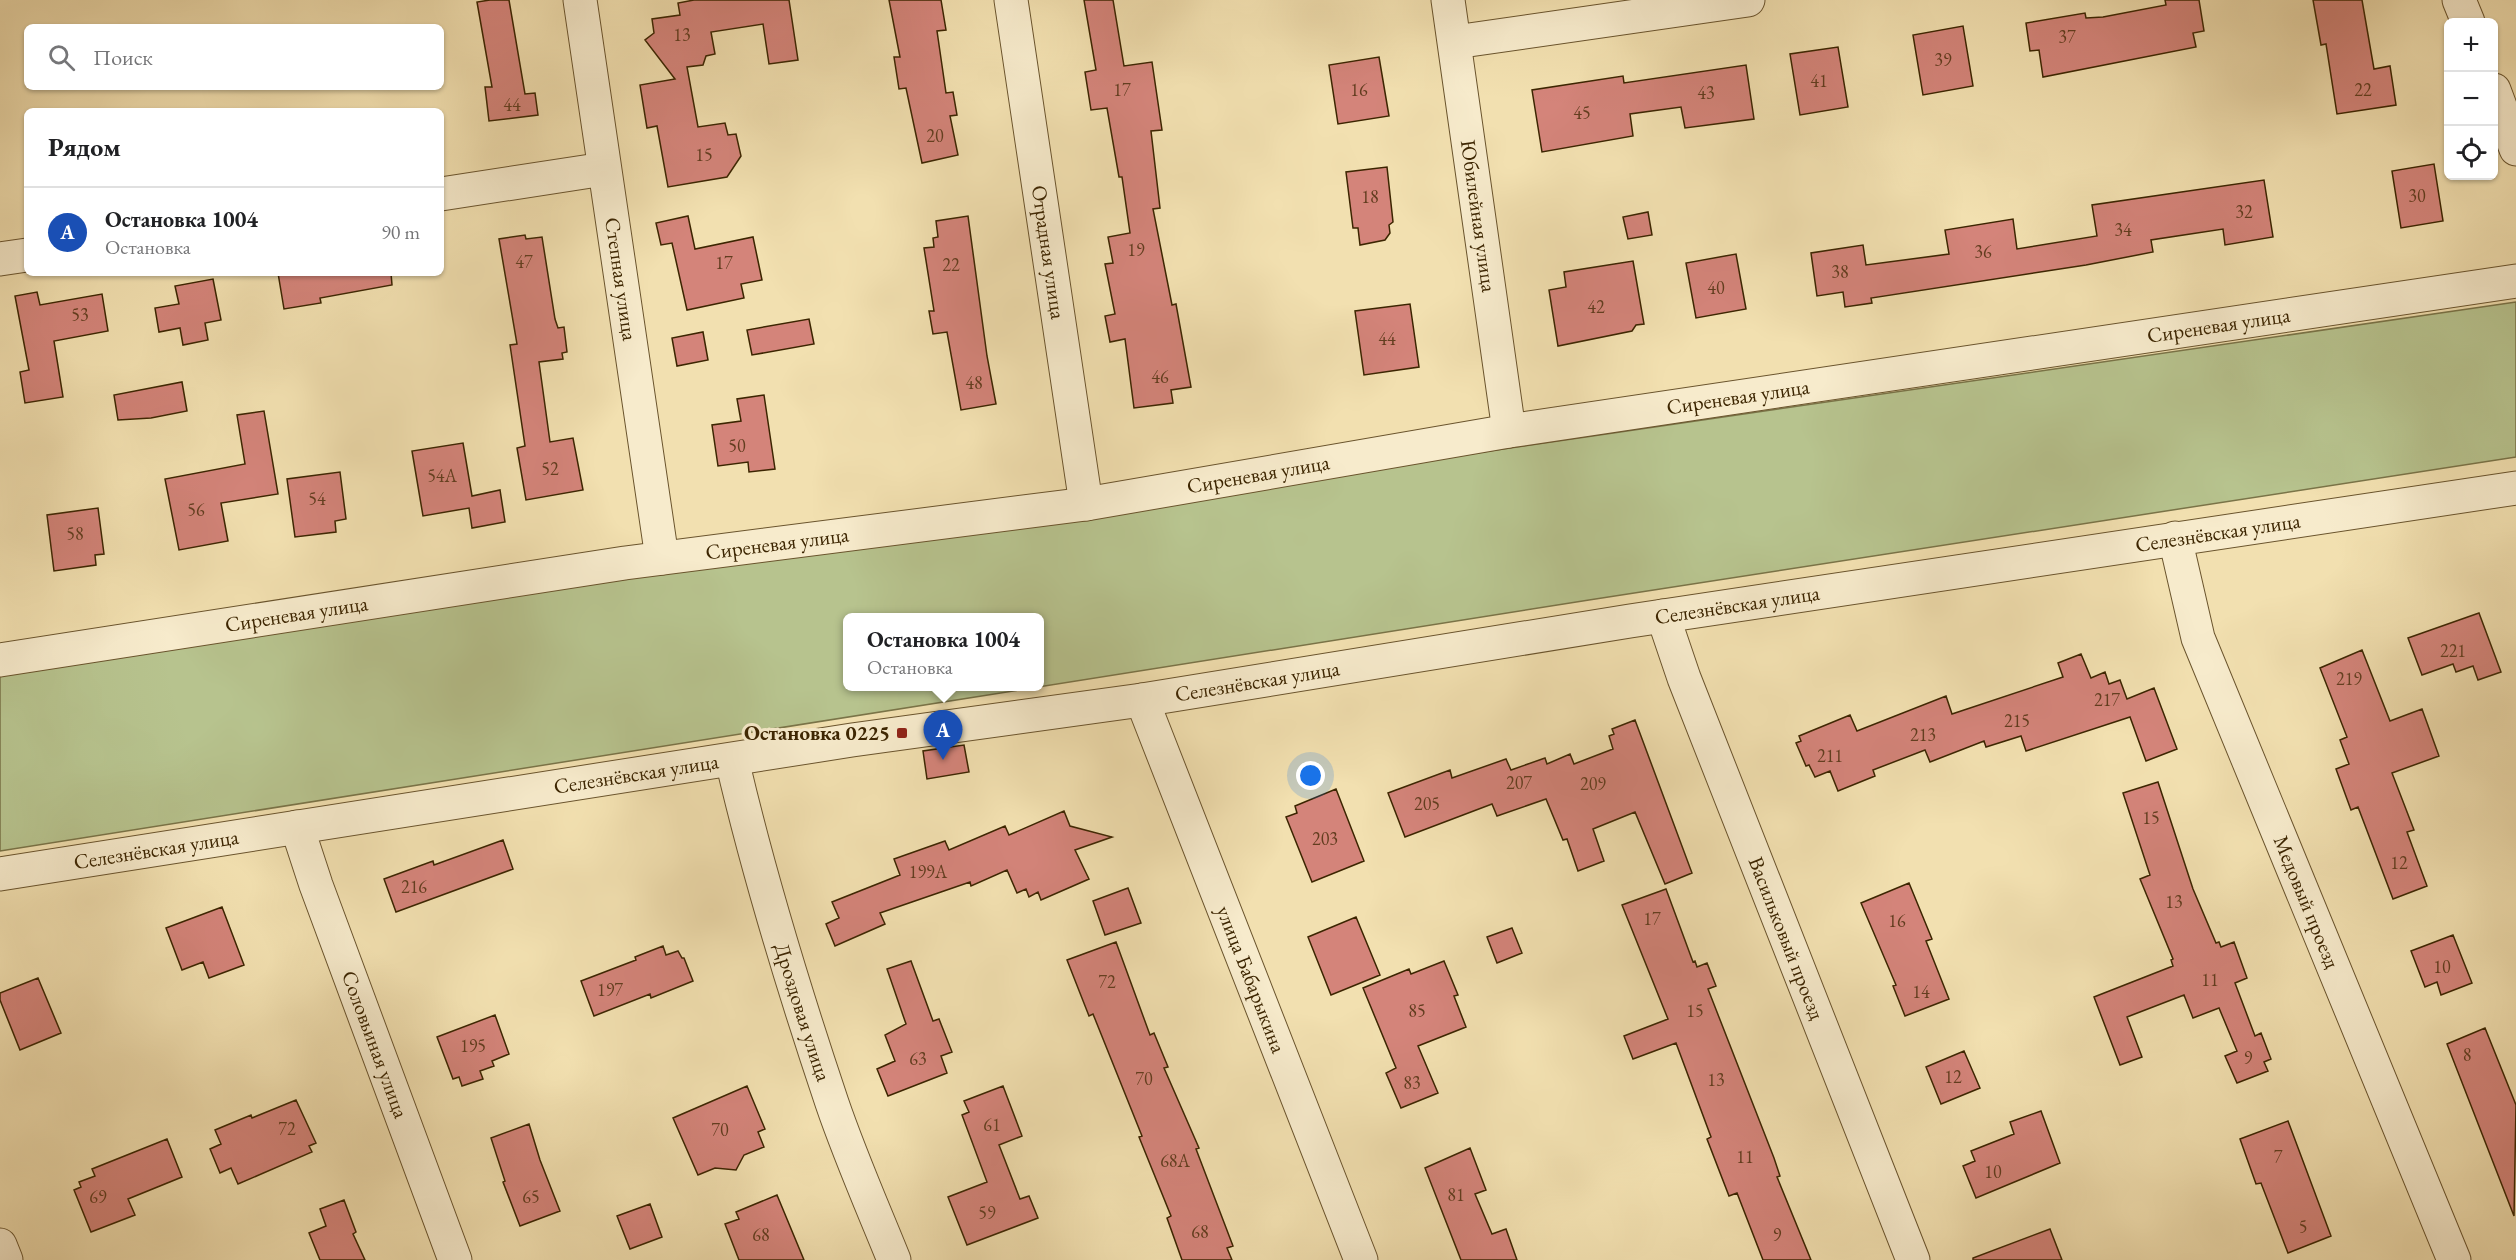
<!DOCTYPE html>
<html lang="ru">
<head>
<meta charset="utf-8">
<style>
  :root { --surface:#fff; --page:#f2f2f2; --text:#202124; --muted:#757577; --line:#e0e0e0; --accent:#2563eb }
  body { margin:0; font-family:"EB Garamond",serif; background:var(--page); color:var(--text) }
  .controls { position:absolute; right:18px; top:18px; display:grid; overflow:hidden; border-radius:9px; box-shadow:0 2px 4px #0004 }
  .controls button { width:54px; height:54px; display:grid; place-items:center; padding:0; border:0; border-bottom:2px solid var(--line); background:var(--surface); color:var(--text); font:30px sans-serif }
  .you { position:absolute; left:1311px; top:776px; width:21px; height:21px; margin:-15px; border:4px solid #fff; border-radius:50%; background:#1a73e8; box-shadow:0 0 0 9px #1a73e833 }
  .badge { display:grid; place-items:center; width:39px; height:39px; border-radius:50%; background:var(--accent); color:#fff; font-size:20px; font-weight:700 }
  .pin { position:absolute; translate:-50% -50px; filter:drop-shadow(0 2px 3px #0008) }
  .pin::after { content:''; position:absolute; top:32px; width:21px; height:18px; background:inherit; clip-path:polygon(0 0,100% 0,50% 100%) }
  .popup { position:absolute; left:843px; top:613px; width:201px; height:78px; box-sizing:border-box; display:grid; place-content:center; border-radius:9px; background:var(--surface); filter:drop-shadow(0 2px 4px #0005); font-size:20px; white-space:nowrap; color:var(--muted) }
  .popup b { font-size:22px; color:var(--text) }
  .popup::after { content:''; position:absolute; left:50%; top:100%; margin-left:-12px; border:12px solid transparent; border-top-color:var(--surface) }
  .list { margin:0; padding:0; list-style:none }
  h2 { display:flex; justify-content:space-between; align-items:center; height:78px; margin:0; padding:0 24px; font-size:26px }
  h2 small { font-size:20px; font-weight:400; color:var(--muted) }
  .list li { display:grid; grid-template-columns:39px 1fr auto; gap:18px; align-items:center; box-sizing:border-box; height:90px; padding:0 24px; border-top:2px solid var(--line) }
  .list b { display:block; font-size:22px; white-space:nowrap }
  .list p { margin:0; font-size:20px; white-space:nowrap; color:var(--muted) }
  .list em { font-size:20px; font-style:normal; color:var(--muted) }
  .icon { flex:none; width:33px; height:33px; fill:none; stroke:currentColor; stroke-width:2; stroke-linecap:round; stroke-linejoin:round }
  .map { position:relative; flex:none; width:2516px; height:1260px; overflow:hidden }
  .search { position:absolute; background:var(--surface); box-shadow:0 2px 4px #0004; left:24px; top:24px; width:420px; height:66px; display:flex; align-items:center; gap:15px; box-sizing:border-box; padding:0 21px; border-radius:9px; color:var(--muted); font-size:22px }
  .panel { position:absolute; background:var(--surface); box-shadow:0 2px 4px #0004; left:24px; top:108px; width:420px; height:168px; border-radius:9px }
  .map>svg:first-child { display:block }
  .green { fill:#b7c38e; stroke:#7a7448; stroke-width:1.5; fill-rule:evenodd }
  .building { fill:#d4847a; stroke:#3c2501; stroke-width:1.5 }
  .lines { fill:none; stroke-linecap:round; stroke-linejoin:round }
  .minor-casing { stroke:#6a542d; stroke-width:35 }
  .tertiary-casing { stroke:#6a542d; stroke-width:35 }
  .minor { stroke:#f7ebcc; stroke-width:33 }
  .tertiary { stroke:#f7ebcc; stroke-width:33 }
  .poi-dot { fill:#8f2418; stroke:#f7ebcc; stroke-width:2 }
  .labels { text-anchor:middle; stroke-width:6; stroke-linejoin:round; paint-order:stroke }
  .number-label { font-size:18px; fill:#623d1f }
  .street-label { font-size:21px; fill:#3c2501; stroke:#f7ebcc }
  .poi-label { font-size:21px; font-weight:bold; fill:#3c2501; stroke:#f7ebcc; text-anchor:end }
</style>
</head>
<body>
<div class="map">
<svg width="2516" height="1260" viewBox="0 0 2516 1260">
  <rect width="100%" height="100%" fill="#f2e0b0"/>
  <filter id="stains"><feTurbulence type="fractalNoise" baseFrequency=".00333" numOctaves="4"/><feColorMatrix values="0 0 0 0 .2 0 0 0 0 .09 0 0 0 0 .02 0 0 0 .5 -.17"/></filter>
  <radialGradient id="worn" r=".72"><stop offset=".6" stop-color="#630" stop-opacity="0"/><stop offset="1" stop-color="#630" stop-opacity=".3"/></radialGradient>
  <!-- green -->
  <path class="green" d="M2516 302V457L1589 600 0 851V672L1489 451ZM847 618H1039V686H847Z"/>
  <!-- building -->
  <path class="building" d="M490 0H509L525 94 535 93 538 115 489 121 485 87H492L477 2Z
    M694 0H789L798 60 769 64 763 24 711 32 715 54 706 56 703 65 687 67 698 127 725 123 728 135 736 134 741 156 727 177 668 187 657 126 647 128 640 85 675 79 645 40 654 33 652 19 680 15 678 3Z
    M889 0H941L946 30 937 31 946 93 953 92 957 115 950 116 958 155 922 163 906 88 899 89 894 57H900Z
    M1084 0H1113L1124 66 1152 62 1162 130 1151 131 1160 208 1153 209 1172 305 1176 304 1191 387 1171 390 1173 403 1134 408 1125 339 1110 342 1105 316 1115 314 1105 264 1113 263 1108 237 1130 233 1122 177H1119L1107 108 1091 110 1085 72 1096 70Z
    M2165 0H2199L2204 31 2193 33 2196 47 2043 77 2039 50 2030 51 2026 23 2085 13 2086 18 2103 17 2166 5Z
    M2313 0H2362L2374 69 2390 66 2396 105 2337 114 2326 44 2321 45Z
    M1963 26 1973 86 1923 95 1913 35Z
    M1838 47 1848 107 1800 115 1790 54Z
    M1379 57 1389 116 1338 124 1329 65Z
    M1746 65 1754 119 1685 128 1681 107 1630 114 1633 136 1542 152 1532 90 1623 76 1624 83Z
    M2434 164 2443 221 2401 228 2392 171Z
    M1387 167 1393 222 1389 225 1390 233 1385 240 1360 245 1358 228H1353L1346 172Z
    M2264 180 2273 237 2225 245 2223 229 2151 240 2153 252 2086 265 1871 298 1872 303 1845 307 1843 292 1817 296 1811 253 1863 245 1866 265 1949 254 1945 230 2013 219 2017 249 2097 236 2092 205Z
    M1648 212 1652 235 1628 239 1623 217Z
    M688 216 695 249 753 237 762 280 741 284 744 298 687 310 672 243 661 245 656 223Z
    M968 216 987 356 996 404 961 410 947 332 933 334 929 311H934L924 248 934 247 933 238 938 237 936 221Z
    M525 235 526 239 542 237 555 319 558 328 564 327 567 352 562 353 563 359 539 362 550 442 573 438 583 490 526 500 517 448 525 446 510 345 517 344 499 239Z
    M1736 254 1746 309 1696 318 1686 263Z
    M1633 261 1644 324 1636 325 1632 331 1558 346 1549 290 1566 287 1564 272Z
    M278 273H391L392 285 320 298 321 303 284 309Z
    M213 279 221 320 205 323 208 340 183 345 180 328 159 332 155 308 179 304 175 286Z
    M37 292 40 305 102 294 108 331 54 341 63 397 25 403 20 372 29 370 15 296Z
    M1410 304 1419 367 1364 375 1355 311Z
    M809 319 814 344 752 355 747 330Z
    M703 332 708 360 677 366 672 338Z
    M182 382 187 411 151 418 118 420 114 395Z
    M764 395 775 469 749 472 748 462 718 466 712 425 741 421 737 399Z
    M264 411 278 494 221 503 228 541 179 550 165 479 245 464 237 415Z
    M463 443 472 496 500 490 505 522 472 528 469 508 423 516 412 451Z
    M340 472 346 519 335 521 336 532 295 537 287 479Z
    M98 508 104 554 95 555 96 565 54 571 47 515Z
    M2479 613 2501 672 2478 680 2473 666 2456 672 2453 664 2422 675 2408 638Z
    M2362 650 2390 721 2422 709 2439 756 2392 773 2414 830 2407 832 2427 886 2393 899 2358 807 2351 810 2336 769 2349 764 2340 740 2347 737 2320 668Z
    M2081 654 2091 678 2105 672 2109 684 2120 680 2127 699 2154 688 2177 749 2146 761 2130 717 2026 751 2021 736 1986 747 1984 741 1930 762 1925 750 1873 770 1875 776 1838 791 1830 771 1815 777 1809 765 1806 766 1796 743 1801 741 1799 736 1850 715 1857 731 1946 696 1952 714 2063 677 2058 663Z
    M1635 720 1692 873 1665 884 1635 812 1593 829 1604 861 1578 871 1567 839 1563 840 1546 799 1497 816 1492 804 1405 837 1388 793 1450 770 1452 778 1506 759 1511 770 1545 758 1547 764 1570 754 1574 764 1613 749 1609 736 1614 734 1612 729Z
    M964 745 969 772 927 779 923 751Z
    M2158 782 2193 889 2216 943 2219 942 2221 947 2234 942 2247 978 2235 983 2255 1036 2261 1033 2271 1059 2264 1062 2268 1071 2237 1083 2225 1056 2237 1051 2219 1008 2193 1018 2184 995 2127 1017 2142 1057 2120 1065 2094 997 2173 966 2171 960 2173 959 2140 879 2150 875 2123 793Z
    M1336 789 1364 861 1312 882 1286 817 1297 813 1295 806Z
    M1064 811 1070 826 1112 837 1075 850 1089 879 1041 900 1038 892 1029 897 1026 889 1017 893 1007 870 971 886 970 882 880 913 885 924 835 946 826 924 839 918 832 902 900 875 894 859 945 841 949 850 1005 826 1009 835Z
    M503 840 513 869 396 912 384 879 433 861 434 865Z
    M1909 883 1932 939 1926 941 1949 999 1905 1016 1893 986 1896 985 1861 903Z
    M1128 888 1141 923 1105 935 1093 901Z
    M1666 889 1693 962 1695 961 1697 967 1707 963 1716 986 1708 989 1774 1158 1780 1176 1777 1177 1811 1260H1763L1737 1193 1729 1196 1707 1139 1711 1137 1676 1043 1633 1059 1624 1036 1668 1019 1622 905Z
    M222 907 244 965 209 978 203 962 182 970 166 928Z
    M1356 917 1380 975 1331 995 1308 937Z
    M1512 928 1522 953 1497 963 1487 937Z
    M2453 935 2472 983 2441 995 2437 982 2425 987 2411 951Z
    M1116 942 1150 1035 1154 1033 1168 1067 1164 1068 1199 1148 1196 1149 1233 1246 1227 1248 1232 1260H1182L1167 1218 1171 1216 1139 1137 1142 1136 1093 1014 1089 1016 1067 960Z
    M663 946 666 955 678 951 682 958H684L693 981 651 998 650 994 594 1016 581 981 636 960 635 957Z
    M911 961 933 1021 939 1019 952 1052 941 1056 947 1073 888 1096 877 1069 895 1061 885 1035 906 1024 887 969Z
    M1444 961 1458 995 1454 996 1466 1027 1418 1046 1438 1093 1401 1108 1386 1073 1396 1068 1363 988 1409 969 1411 974Z
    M38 978 61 1033 20 1050 0 1000V993Z
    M495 1015 509 1054 492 1061 494 1066 480 1071 483 1079 462 1086 459 1077 453 1079 437 1037Z
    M2485 1028 2516 1105 2514 1216 2447 1044Z
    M1964 1051 1980 1088 1941 1104 1926 1067Z
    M747 1086 765 1129 758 1132 764 1147 744 1155 736 1170 715 1168 698 1175 673 1118Z
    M1003 1086 1022 1136 999 1145 1020 1199 1029 1196 1038 1218 967 1245 948 1197 987 1182 962 1115 969 1112 964 1101Z
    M296 1100 316 1143 309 1146 312 1152 238 1184 231 1168 220 1173 210 1149 221 1144 215 1130 251 1115 252 1118Z
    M2041 1111 2060 1163 1976 1198 1963 1166 1975 1161 1971 1151 2014 1134 2010 1122Z
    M2288 1121 2331 1236 2288 1253 2261 1183 2256 1184 2240 1139Z
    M529 1124 540 1160 560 1211 520 1226 503 1182 505 1181 491 1138Z
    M167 1139 182 1177 128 1199 135 1215 91 1232 74 1190 81 1187 79 1182 95 1176 92 1169Z
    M1470 1148 1486 1190 1475 1194 1492 1234 1506 1229 1517 1260H1461L1425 1168Z
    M777 1195 804 1260H739L725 1224 739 1219 736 1212Z
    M344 1200 356 1232 353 1234 365 1260H320L309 1233 326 1226 320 1209Z
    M650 1204 662 1237 630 1249 617 1216Z
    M2050 1229 2062 1260H1973V1258Z"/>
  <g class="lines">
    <!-- minor casing -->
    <g class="minor-casing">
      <g id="minor">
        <path id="s1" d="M580 0 662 558"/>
        <path id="s2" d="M1011 0 1086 504"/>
        <path id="s3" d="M1448 0 1509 431"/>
        <path d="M1455 42 1748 0"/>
        <path d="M441 194 604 169"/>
        <path d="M0 259 27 255"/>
        <path id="s4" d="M2175 538 2198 638 2454 1260"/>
        <path id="s5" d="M1663 616 1684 678 1913 1260"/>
        <path id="s6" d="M0 660 625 563 1086 504 1509 431 2516 281"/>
        <path id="s7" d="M1142 700 1361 1260"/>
        <path id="s8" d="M732 760C759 876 794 990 832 1103 850 1156 873 1208 894 1260"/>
        <path id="s9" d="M297 827 316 885 455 1260"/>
        <path d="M0 1245 6 1260"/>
      </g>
    </g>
    <!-- tertiary casing -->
    <g class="tertiary-casing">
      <g id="tertiary">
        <path d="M2459 0 2468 22"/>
        <path d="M2494 90 2516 149"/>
        <path id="s10" d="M0 874 852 740 1142 700 1630 621 2516 488"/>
      </g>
    </g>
    <!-- minor -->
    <use href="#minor" class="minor"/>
    <!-- tertiary -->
    <use href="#tertiary" class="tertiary"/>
  </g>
  <!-- markers -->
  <rect class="poi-dot" x="896" y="727" width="12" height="12" rx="3"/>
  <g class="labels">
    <!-- number labels -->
    <g class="number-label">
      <text x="682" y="41">13</text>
      <text x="2067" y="43">37</text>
      <text x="1943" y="66">39</text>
      <text x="1819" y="87">41</text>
      <text x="1122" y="96">17</text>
      <text x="1359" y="96">16</text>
      <text x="2363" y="96">22</text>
      <text x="1706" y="99">43</text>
      <text x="512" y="111">44</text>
      <text x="1582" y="119">45</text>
      <text x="935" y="142">20</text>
      <text x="704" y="161">15</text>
      <text x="2417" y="202">30</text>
      <text x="1370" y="203">18</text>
      <text x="2244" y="218">32</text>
      <text x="2123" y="236">34</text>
      <text x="1136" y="256">19</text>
      <text x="1983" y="258">36</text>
      <text x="524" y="268">47</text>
      <text x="724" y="269">17</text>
      <text x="951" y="271">22</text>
      <text x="1840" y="278">38</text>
      <text x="1716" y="294">40</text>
      <text x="1596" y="313">42</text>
      <text x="80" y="321">53</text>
      <text x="1387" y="345">44</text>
      <text x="1160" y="383">46</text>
      <text x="974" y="389">48</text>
      <text x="737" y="452">50</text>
      <text x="550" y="475">52</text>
      <text x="442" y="482">54А</text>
      <text x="317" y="505">54</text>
      <text x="196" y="516">56</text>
      <text x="75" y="540">58</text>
      <text x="2453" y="657">221</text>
      <text x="2349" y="685">219</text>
      <text x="2107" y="706">217</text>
      <text x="2017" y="727">215</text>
      <text x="1923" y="741">213</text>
      <text x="1830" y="762">211</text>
      <text x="1519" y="789">207</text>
      <text x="1593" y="790">209</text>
      <text x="1427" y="810">205</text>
      <text x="2151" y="824">15</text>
      <text x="1325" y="845">203</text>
      <text x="2399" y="869">12</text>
      <text x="928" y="878">199А</text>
      <text x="414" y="893">216</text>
      <text x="2174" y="908">13</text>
      <text x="1652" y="925">17</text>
      <text x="1897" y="927">16</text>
      <text x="2442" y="973">10</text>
      <text x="2210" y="986">11</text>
      <text x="1107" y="988">72</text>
      <text x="610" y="996">197</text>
      <text x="1921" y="998">14</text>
      <text x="1417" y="1017">85</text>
      <text x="1695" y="1017">15</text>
      <text x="473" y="1052">195</text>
      <text x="2467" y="1061">8</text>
      <text x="2248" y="1064">9</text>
      <text x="918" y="1065">63</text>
      <text x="1953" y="1083">12</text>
      <text x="1144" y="1085">70</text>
      <text x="1716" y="1086">13</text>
      <text x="1412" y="1089">83</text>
      <text x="992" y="1131">61</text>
      <text x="287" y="1135">72</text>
      <text x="720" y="1136">70</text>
      <text x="1745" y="1163">11</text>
      <text x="2278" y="1163">7</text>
      <text x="1175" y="1167">68А</text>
      <text x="1993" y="1178">10</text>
      <text x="1456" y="1201">81</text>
      <text x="98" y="1203">69</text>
      <text x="531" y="1203">65</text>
      <text x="987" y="1219">59</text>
      <text x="2303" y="1233">5</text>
      <text x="1200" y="1238">68</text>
      <text x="761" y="1241">68</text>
      <text x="1777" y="1241">9</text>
    </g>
    <!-- street labels -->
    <g class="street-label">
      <text dy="7" stroke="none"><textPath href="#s3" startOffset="218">Юбилейная улица</textPath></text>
      <text dy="7" stroke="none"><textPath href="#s2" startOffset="255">Отрадная улица</textPath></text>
      <text dy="7" stroke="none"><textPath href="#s1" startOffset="282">Степная улица</textPath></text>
      <text dy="7" stroke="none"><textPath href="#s6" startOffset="2244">Сиреневая улица</textPath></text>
      <text dy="7" stroke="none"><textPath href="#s6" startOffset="1758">Сиреневая улица</textPath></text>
      <text dy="7" stroke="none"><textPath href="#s6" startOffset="1272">Сиреневая улица</textPath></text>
      <text dy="7" stroke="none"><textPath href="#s10" startOffset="2244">Селезнёвская улица</textPath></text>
      <text dy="7" stroke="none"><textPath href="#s6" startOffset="786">Сиреневая улица</textPath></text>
      <text dy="7" stroke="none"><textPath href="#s10" startOffset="1758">Селезнёвская улица</textPath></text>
      <text dy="7" stroke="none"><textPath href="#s6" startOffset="300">Сиреневая улица</textPath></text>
      <text dy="7" stroke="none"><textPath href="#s10" startOffset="1272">Селезнёвская улица</textPath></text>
      <text dy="7" stroke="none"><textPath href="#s10" startOffset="644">Селезнёвская улица</textPath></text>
      <text dy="7" stroke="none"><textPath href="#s10" startOffset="158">Селезнёвская улица</textPath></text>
      <text dy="7" stroke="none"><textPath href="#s4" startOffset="388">Медовый проезд</textPath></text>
      <text dy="7" stroke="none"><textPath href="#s5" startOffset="345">Васильковый проезд</textPath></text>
      <text dy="7" stroke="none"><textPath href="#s7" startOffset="300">улица Бабарыкина</textPath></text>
      <text dy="7" stroke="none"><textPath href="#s8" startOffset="262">Дроздовая улица</textPath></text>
      <text dy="7" stroke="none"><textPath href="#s9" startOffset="231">Соловьиная улица</textPath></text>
    </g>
    <!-- poi labels -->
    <g class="poi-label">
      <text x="890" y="740">Остановка 0225</text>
    </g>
  </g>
  <rect width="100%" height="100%" filter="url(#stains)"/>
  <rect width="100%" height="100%" fill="url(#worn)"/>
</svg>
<div class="controls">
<button>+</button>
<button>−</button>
<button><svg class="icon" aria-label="locate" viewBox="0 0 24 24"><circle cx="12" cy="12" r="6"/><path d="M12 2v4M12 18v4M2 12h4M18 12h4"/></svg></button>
</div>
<div class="you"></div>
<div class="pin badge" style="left:943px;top:760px;background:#1a4fb4">A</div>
<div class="popup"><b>Остановка 1004</b>Остановка</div>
<div class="search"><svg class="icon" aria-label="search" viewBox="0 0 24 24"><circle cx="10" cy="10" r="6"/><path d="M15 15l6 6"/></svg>Поиск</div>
<section class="panel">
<h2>Рядом<small></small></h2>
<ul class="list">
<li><span class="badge" style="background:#1a4fb4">A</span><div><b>Остановка 1004</b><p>Остановка</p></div><em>90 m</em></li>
</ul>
</section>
</div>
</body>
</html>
